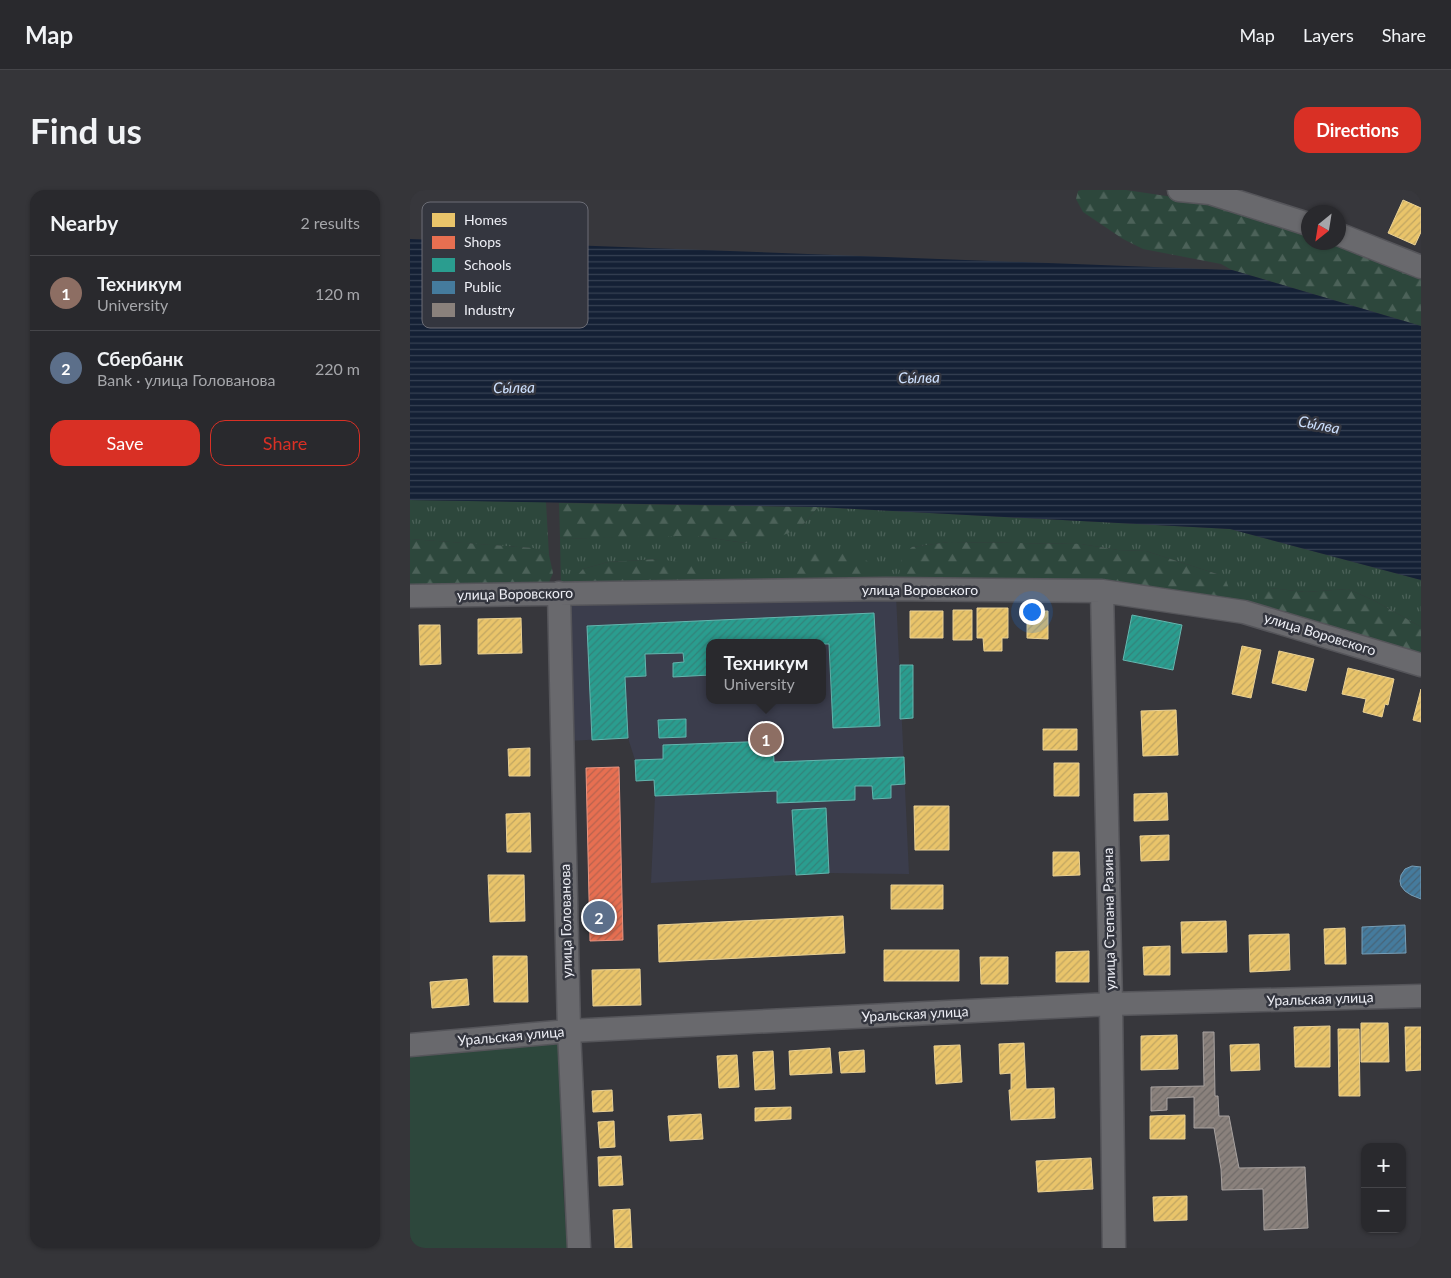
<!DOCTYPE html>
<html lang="en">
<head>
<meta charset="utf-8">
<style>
  :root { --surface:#29292d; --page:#353539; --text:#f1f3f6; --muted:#a5a6aa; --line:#454549; --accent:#d93025 }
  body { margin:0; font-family:Lato,sans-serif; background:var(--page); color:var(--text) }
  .controls { position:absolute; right:15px; bottom:15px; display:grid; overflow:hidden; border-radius:10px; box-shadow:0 1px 4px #0004 }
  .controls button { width:45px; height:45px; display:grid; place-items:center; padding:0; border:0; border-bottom:1px solid var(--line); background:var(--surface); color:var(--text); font:25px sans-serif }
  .compass { position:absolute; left:891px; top:15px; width:45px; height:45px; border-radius:50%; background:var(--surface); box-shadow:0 1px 4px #0004; rotate:210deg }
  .you { position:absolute; left:621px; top:421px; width:18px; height:18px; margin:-12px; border:4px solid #fff; border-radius:50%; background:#1a73e8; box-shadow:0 0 0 8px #1a73e833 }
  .badge { display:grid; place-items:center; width:32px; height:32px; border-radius:50%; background:var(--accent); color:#fff; font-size:16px; font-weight:700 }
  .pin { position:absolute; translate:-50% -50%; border:2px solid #fff; box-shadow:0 1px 5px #0006 }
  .popup { position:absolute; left:296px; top:449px; width:120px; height:65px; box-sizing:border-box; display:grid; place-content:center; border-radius:10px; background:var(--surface); filter:drop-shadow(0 1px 4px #0005); font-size:16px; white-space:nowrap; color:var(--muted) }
  .popup b { font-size:19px; color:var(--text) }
  .popup::after { content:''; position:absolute; left:50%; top:100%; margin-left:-10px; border:10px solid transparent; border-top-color:var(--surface) }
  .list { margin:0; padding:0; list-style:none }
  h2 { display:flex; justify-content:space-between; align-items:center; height:65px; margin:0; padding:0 20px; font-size:21px }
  h2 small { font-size:16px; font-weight:400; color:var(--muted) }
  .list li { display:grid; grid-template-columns:32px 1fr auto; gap:15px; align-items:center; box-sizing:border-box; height:75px; padding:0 20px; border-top:1px solid var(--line) }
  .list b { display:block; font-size:19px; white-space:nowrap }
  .list p { margin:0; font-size:16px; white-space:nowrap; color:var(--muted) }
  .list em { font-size:16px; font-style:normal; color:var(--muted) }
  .actions { display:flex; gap:10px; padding:15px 20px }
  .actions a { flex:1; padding:11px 0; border:1px solid var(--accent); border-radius:15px; text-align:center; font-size:18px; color:var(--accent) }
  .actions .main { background:var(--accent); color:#fff }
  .map { position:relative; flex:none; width:1011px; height:1058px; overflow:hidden; border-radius:15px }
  header { display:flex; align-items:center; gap:30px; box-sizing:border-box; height:70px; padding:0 25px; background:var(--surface); border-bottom:1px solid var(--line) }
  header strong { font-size:24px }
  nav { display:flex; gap:28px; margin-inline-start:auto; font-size:18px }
  .intro { display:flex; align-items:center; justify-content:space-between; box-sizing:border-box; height:120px; padding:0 30px }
  h1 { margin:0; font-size:35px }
  .button { padding:12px 22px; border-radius:15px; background:var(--accent); color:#fff; font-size:18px; font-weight:700 }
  main { display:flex; gap:30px; padding:0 30px }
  aside { flex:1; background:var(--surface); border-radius:15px; box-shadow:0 1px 4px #0004 }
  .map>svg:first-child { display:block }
  .built { fill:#3b3d4c; fill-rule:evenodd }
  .grass { fill:url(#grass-tufts) }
  .forest { fill:url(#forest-firs) }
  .park { fill:#2d473c }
  .water { fill:url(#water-rules) }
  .homes { fill:url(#homes-hatch); stroke:#ead194 }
  .shops { fill:url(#shops-hatch); stroke:#e99582 }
  .schools { fill:url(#schools-hatch); stroke:#64b5ae }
  .public { fill:url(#public-hatch); stroke:#779eb7 }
  .industry { fill:url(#industry-hatch); stroke:#a8a2a0 }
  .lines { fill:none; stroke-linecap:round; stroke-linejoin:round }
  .minor-casing { stroke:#55555a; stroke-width:25 }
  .minor { stroke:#69696d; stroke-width:22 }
  .labels { text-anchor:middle; stroke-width:5; stroke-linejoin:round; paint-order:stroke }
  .street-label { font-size:14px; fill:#edeef5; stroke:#34363f }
  .water-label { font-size:15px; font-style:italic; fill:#cde0fe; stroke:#34363f }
  .key { fill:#34363f; stroke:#6c6d76; stroke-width:1 }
  .key-label { font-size:14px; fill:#edeef5 }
</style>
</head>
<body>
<header>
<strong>Map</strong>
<nav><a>Map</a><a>Layers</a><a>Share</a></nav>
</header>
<div class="intro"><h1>Find us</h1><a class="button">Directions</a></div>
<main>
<aside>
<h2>Nearby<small>2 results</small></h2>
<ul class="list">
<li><span class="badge" style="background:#8d6e63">1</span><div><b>Техникум</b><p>University</p></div><em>120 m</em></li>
<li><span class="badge" style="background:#5c6f8a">2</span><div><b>Сбербанк</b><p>Bank · улица Голованова</p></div><em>220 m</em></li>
</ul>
<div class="actions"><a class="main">Save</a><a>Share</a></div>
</aside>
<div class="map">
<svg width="1011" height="1058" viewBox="0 0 1011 1058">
  <defs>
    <pattern id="grass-tufts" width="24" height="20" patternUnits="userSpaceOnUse" patternTransform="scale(1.25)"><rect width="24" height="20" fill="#2d473c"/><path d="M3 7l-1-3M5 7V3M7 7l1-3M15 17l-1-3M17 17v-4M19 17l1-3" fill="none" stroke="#4c6259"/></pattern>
    <pattern id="forest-firs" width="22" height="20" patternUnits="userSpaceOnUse" patternTransform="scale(1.25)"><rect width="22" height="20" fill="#2d473c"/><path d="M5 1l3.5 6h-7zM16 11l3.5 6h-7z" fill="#4c6259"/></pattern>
    <pattern id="water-rules" width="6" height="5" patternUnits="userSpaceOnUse" patternTransform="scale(1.25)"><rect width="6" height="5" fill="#142035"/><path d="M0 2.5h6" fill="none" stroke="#364153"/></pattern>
    <pattern id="homes-hatch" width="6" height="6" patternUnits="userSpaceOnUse" patternTransform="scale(1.25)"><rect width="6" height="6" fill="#e9c46a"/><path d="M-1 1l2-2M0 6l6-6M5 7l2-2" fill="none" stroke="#c0a562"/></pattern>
    <pattern id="shops-hatch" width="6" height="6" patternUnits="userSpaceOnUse" patternTransform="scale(1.25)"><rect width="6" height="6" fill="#e76f51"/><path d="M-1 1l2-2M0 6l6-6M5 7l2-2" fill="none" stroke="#b7634f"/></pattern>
    <pattern id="schools-hatch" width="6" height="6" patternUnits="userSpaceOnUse" patternTransform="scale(1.25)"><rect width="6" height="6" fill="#2a9d8f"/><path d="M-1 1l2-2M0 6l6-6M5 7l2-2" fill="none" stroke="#33837a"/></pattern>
    <pattern id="public-hatch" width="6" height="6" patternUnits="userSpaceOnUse" patternTransform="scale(1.25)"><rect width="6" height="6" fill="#457b9d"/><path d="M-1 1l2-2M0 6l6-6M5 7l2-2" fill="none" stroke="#466478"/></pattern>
    <pattern id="industry-hatch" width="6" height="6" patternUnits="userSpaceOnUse" patternTransform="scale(1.25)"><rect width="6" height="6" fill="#8a817c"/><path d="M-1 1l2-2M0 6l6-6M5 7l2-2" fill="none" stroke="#6f6a68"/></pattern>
  </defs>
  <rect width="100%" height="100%" fill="#37373c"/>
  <!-- built -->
  <path class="built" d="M486 405 499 684 419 683 241 693 245 606 244 591H226L225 570 218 548 156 551 152 406ZM300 453H412V510H300Z"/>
  <!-- grass -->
  <path class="grass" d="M0 310 136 312 139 365 122 358 0 349Z
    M408 317 820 339 1011 390V437L965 411 938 399 895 402 860 398 848 416 820 414 807 384 736 361 708 360 671 354 539 352 502 357 488 393 381 391 295 396 249 369 198 372 173 379 160 399H151L150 347 156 349 230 346H288L335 353 391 337Z"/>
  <!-- forest -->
  <path class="forest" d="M671 0H716L817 15 898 40V52L926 53 974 75 1011 88V136L822 80 811 74 733 59 713 49 673 22 666 9 668 1Z
    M149 313 408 317 391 337 363 350 335 353 288 346H261L156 349 150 347Z
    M0 349 123 358 139 365 143 383 137 397 0 401Z
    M539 352 671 354 708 360 736 361 807 384 816 390 821 405 820 414 488 393 492 366 502 357Z
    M427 362 454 368 467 381 468 393 381 391 396 364Z
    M249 369 280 374 296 381 295 396 160 399 165 388 173 379 198 372Z
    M860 398 895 402 938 399 965 411 1011 437V465L848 416 847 408 850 401Z"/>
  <!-- park -->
  <path class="park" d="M151 848 153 996 157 1058H0V862Z"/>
  <!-- water -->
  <path class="water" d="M0 49 822 80 1011 136V390L820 339 408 317 0 310Z"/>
  <!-- homes -->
  <path class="homes" d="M993 10 1011 18V42L1005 55 978 43Z
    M567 418H598V448H592V461H574L573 448H567Z
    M543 420H562V450H543Z
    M500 421H533V448H500Z
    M617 421H638V449L617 448Z
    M111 428 112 463 68 464V429Z
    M9 435H30L31 474 10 475Z
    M832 456 851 460 841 508 822 504Z
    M869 461 904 469 896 501 862 493Z
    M938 478 984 489 978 515 975 514 972 527 953 522 956 509 932 504Z
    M1011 499V532L1003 530Z
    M766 520 768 565 733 566 731 521Z
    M633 539H667V560H633Z
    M120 558V586H99L98 559Z
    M644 573H669V606H644Z
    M757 603 758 630 724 631V604Z
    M504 616H539V660H505Z
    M120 623 121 662H97L96 624Z
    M759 645V670L731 671 730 646Z
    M643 662H669L670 685 643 686Z
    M78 685H114L115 731 80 732Z
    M481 695H533V719H481Z
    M433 726 435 763 249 772 248 735Z
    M816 731 817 762 772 763 771 732Z
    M935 738 936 774H915L914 739Z
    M879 744 880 780 840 782 839 745Z
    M760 756V785H734L733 757Z
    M474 760H549V791H474Z
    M679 761V792H646V762Z
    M83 766H117L118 812H84Z
    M570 767H598V794H571Z
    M230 779 231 815 183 816 182 780Z
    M57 789 59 815 22 818 20 792Z
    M951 833H978L979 872H951Z
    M920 836V877H885L884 837Z
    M995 837H1011V880L996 881Z
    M928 839H949L950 906H929Z
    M767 845 768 879 731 880V846Z
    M614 853 616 899 644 898 645 928 601 930 599 900H601V883L590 884 589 854Z
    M849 854 850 880 821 881 820 855Z
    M550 855 552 892 526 894 524 856Z
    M420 858 422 883 380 885 379 861Z
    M454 860 455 882 431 883 429 862Z
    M363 861 365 899 345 900 343 862Z
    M327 865 329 897 309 898 307 866Z
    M202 900 203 921 183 922 182 901Z
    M381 917V929L345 931V918Z
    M291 924 293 949 260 951 258 926Z
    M775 925V949H740V926Z
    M204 931 205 957 190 958 188 932Z
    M211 966 213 995 189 996 188 967Z
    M681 968 683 999 628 1002 626 971Z
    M777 1006V1030L744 1031 743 1007Z
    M220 1019 222 1058H205L203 1020Z"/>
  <!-- shops -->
  <path class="shops" d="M209 577 213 750 180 751 176 578Z"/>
  <!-- schools -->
  <path class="schools" d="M464 423 470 536 423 538 419 454H412V453H300V485L263 487V473L274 472 273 463 235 464 236 486 215 487 218 548 182 550 177 436Z
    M722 425 772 435 763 480 713 470Z
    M490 475H503V528L490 529Z
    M276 529V547L249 548 248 530Z
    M363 551 364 572 494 567 495 594 481 595V608L463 609 462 596H445V610L367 613V601L245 606 244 590 226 591 225 570 253 569V555Z
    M416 618 419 683 386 685 382 620Z"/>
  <!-- public -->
  <path class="public" d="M1002 676 1011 677V709L1001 705 995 701 991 696 990 691 991 685 995 679Z
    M995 735 996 763 952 764V737Z"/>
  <!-- industry -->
  <path class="industry" d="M793 842H804L805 906H808L809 926H819L829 978 895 977 898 1038 854 1040 853 999 812 1000 811 979 804 938H784V907L757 908V920L741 921V897L794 896Z"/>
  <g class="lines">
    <!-- minor casing -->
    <g class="minor-casing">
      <path id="minor" d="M769 0 800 3 898 34
        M928 44 1011 77
        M692 401 701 814 704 1058
        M149 403 159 841 169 1058
        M0 406 476 399 692 401 834 422 1011 475
        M0 855 159 841 701 814 1011 806"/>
    </g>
    <!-- minor -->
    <use href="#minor" class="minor"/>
  </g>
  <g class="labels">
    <!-- street labels -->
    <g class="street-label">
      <text x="510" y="405">улица Воровского</text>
      <text transform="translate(105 404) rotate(-1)" y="5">улица Воровского</text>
      <text transform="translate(910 444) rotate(17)" y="5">улица Воровского</text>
      <text transform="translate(699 729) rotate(-91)" y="5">улица Степана Разина</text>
      <text transform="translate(156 731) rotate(-91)" y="5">улица Голованова</text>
      <text transform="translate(910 809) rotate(-2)" y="5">Уральская улица</text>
      <text transform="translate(505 824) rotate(-3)" y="5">Уральская улица</text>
      <text transform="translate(101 846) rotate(-5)" y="5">Уральская улица</text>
    </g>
    <!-- water labels -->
    <g class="water-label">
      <text transform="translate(509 188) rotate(-1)" y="5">Сы́лва</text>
      <text transform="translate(104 198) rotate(-1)" y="5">Сы́лва</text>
      <text transform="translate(909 235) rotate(11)" y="5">Сы́лва</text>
    </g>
  </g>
  <!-- legend -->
  <rect x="12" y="12" width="166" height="126" rx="8" class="key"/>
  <rect x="22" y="23" width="23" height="14" fill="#e9c46a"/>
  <rect x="22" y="46" width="23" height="13" fill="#e76f51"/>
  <rect x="22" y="68" width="23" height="14" fill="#2a9d8f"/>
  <rect x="22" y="91" width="23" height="13" fill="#457b9d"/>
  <rect x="22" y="113" width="23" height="14" fill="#8a817c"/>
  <g class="key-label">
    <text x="54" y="35">Homes</text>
    <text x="54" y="57">Shops</text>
    <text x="54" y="80">Schools</text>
    <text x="54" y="102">Public</text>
    <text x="54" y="125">Industry</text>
  </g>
</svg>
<div class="controls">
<button>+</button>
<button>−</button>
</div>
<svg class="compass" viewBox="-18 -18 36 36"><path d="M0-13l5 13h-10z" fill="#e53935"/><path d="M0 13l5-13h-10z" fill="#a5a6aa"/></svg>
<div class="you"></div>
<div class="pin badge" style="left:356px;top:549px;background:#8d6e63">1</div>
<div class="popup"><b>Техникум</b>University</div>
<div class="pin badge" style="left:189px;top:727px;background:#5c6f8a">2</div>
</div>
</main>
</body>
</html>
